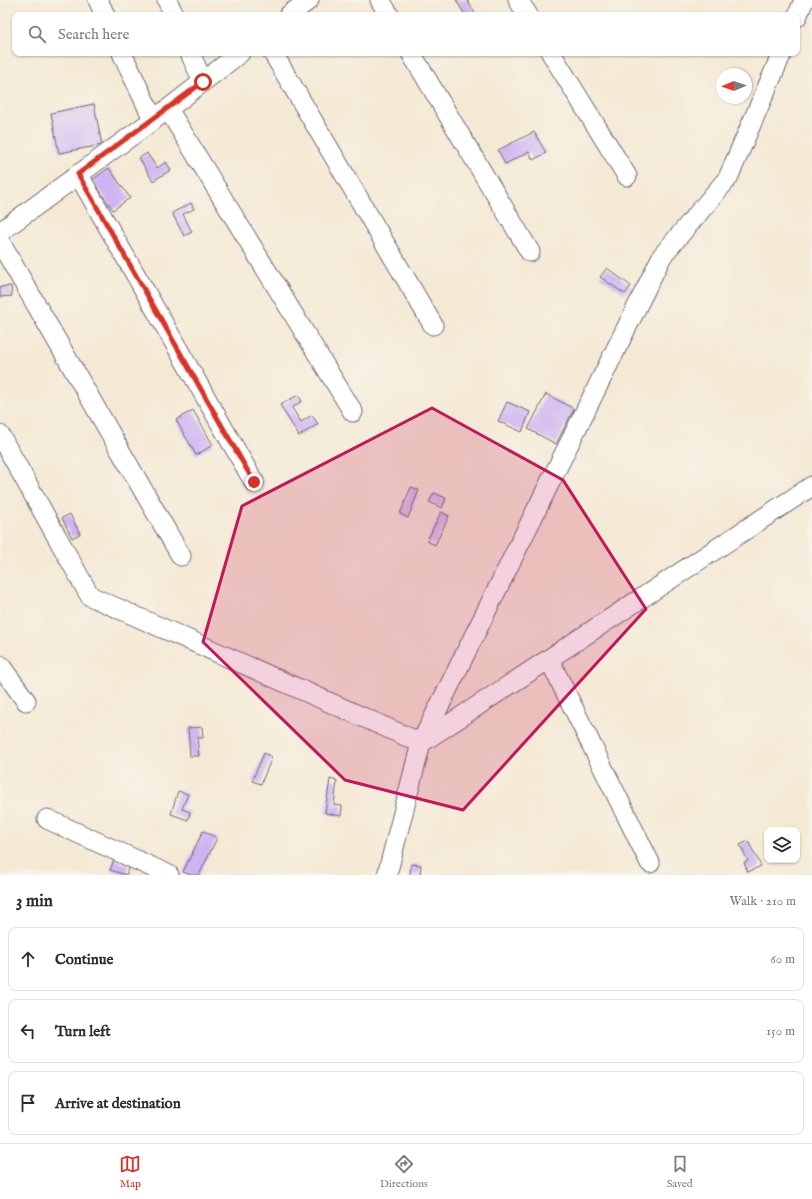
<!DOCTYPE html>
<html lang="en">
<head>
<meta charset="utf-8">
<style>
  :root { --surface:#fff; --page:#f2f2f3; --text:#2b2b33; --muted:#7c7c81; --line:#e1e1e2; --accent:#d93025 }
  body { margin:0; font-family:"IM FELL English",serif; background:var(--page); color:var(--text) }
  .controls { position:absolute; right:12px; bottom:12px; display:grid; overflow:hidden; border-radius:8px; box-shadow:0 1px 3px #0004 }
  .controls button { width:36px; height:36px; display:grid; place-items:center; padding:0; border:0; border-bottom:1px solid var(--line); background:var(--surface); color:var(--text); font:20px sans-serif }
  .compass { position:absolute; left:716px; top:68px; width:36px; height:36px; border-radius:50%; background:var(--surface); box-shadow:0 1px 3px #0004; rotate:268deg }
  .stop { position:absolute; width:12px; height:12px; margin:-9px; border:3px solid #d93025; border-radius:50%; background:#fff }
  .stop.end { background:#d93025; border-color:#fff; box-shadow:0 1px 4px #0008 }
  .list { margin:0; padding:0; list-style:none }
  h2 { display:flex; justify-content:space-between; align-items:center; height:52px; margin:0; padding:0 16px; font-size:17px }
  h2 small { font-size:13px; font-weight:400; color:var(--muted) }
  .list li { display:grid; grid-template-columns:26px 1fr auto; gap:12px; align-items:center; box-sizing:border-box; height:64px; margin:0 8px 8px; padding:0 8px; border:1px solid var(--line); border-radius:8px }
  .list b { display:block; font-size:15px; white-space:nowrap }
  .list em { font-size:13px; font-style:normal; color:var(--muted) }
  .icon { flex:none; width:22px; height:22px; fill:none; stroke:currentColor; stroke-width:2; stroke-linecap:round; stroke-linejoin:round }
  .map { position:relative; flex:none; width:812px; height:875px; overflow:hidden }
  .search { position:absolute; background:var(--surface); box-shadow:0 1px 3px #0004; left:12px; right:12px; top:12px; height:44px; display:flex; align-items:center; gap:10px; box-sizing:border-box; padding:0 14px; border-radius:8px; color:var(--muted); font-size:15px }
  .sheet { height:268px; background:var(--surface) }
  nav { display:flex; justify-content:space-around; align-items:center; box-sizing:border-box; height:56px; border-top:1px solid var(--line); background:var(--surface); font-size:11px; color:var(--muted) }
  nav a { display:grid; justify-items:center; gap:2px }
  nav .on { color:var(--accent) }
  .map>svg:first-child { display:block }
  .building { fill:#cdb3f2 }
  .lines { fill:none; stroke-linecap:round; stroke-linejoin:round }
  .street-casing { stroke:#6c6871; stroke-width:21 }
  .street { stroke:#fff; stroke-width:19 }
  .route { stroke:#d93025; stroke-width:5 }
  .marked { fill:#c2185b; fill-opacity:0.2; stroke:#c2185b; stroke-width:3; stroke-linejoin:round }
</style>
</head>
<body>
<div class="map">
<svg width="812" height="875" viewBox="0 0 812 875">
  <rect width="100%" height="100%" fill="#f7f3e8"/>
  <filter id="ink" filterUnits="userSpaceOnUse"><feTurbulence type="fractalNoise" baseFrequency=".025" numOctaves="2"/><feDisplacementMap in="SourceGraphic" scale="8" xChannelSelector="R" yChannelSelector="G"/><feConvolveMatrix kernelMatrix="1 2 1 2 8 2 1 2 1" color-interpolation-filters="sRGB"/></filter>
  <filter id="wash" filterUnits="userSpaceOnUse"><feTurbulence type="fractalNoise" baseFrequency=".012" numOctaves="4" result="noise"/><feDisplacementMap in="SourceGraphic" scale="16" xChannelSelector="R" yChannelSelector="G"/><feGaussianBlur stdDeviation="0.9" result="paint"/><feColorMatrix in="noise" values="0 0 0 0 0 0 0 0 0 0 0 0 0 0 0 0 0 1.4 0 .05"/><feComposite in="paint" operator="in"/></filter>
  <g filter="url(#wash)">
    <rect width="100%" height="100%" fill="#f4e9d4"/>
    <g id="blocks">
      <!-- building -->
      <path class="building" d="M456 0H467L476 15H465Z
        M94 104 102 145 59 153 51 113Z
        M534 132 546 153 533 160 529 152 505 164 498 150Z
        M147 153 157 168 166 162 171 170 153 181 139 158Z
        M109 168 130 198 113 210 92 180Z
        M191 203 194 209 183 214 192 232 184 236 172 213Z
        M607 268 631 286 625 294 600 277Z
        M11 286 12 296 0 297V287Z
        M546 394 574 409 556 444 528 429Z
        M298 395 302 401 292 408 301 422 312 415 318 424 299 436 280 405Z
        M507 402 530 412 522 432 498 421Z
        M193 410 213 445 196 455 176 420Z
        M411 487 419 490 408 518 400 514Z
        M434 493 446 498 442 508 429 502Z
        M441 512 449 516 435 545 427 541Z
        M70 514 80 534 72 538 62 518Z
        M202 727 203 738H197L199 756H190L188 728Z
        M264 753 272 757 261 784 252 781Z
        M330 779 337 781 334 805 342 806 341 816 325 813Z
        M178 791 188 794 182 809 190 812 188 820 171 814Z
        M203 831 217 838 199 875H191L183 872Z
        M748 841 761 866 748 872 744 863 748 861 740 845Z
        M114 860 129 866 126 875 110 870Z
        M411 864 421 865 420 875H410Z"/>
    </g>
  </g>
  <g filter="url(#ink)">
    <use href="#blocks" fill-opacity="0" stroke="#6c6871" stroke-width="1"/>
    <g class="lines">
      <!-- street casing -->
      <g class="street-casing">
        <path id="street" d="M98 0 105 15
          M167 0 174 15
          M380 0 389 15
          M518 0 528 15
          M289 15 309 0
          M797 17 804 0
          M122 53 153 119
          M190 53 203 82
          M273 53 433 325
          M411 53 530 252
          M551 53 627 176
          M168 109 353 412
          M78 174 254 482
          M0 232 168 109 240 53
          M0 242 181 556
          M0 435 90 596 421 743 812 486
          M549 659 650 863
          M0 665 26 701
          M47 819 169 875
          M387 875 421 743 662 256 728 178 782 53"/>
      </g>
      <!-- street -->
      <use href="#street" class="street"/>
    </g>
  </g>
  <g class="lines" filter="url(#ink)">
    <!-- route -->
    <path class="route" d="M203 82 78 174 254 482"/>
  </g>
  <!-- marked area -->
  <path class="marked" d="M432 408 563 480 646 609 463 810 345 780 203 642 242 506Z"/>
</svg>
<div class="controls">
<button><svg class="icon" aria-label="layers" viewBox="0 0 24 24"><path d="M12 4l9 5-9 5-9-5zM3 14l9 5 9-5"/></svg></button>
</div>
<svg class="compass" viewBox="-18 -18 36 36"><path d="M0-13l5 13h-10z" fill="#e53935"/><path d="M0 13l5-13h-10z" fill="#7c7c81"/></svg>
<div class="stop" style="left:203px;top:82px"></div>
<div class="stop end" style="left:254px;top:482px"></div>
<div class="search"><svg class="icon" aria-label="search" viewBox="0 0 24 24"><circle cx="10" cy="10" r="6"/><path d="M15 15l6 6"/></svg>Search here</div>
</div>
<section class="sheet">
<h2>3 min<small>Walk · 210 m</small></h2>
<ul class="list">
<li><svg class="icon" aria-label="ahead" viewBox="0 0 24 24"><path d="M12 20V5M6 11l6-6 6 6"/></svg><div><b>Continue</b></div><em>60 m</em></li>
<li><svg class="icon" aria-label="left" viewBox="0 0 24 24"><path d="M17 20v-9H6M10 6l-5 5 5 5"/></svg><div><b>Turn left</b></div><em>150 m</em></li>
<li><svg class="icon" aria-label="arrive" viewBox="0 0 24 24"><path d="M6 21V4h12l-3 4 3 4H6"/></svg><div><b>Arrive at destination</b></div></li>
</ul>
</section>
<nav>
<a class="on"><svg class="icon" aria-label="map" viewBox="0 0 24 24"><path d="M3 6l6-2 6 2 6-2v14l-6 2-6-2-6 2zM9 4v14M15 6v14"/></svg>Map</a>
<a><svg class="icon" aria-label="directions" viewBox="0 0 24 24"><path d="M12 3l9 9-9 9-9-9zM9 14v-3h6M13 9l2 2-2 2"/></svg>Directions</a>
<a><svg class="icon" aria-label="saved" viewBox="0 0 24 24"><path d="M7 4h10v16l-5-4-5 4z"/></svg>Saved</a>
</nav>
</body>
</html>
